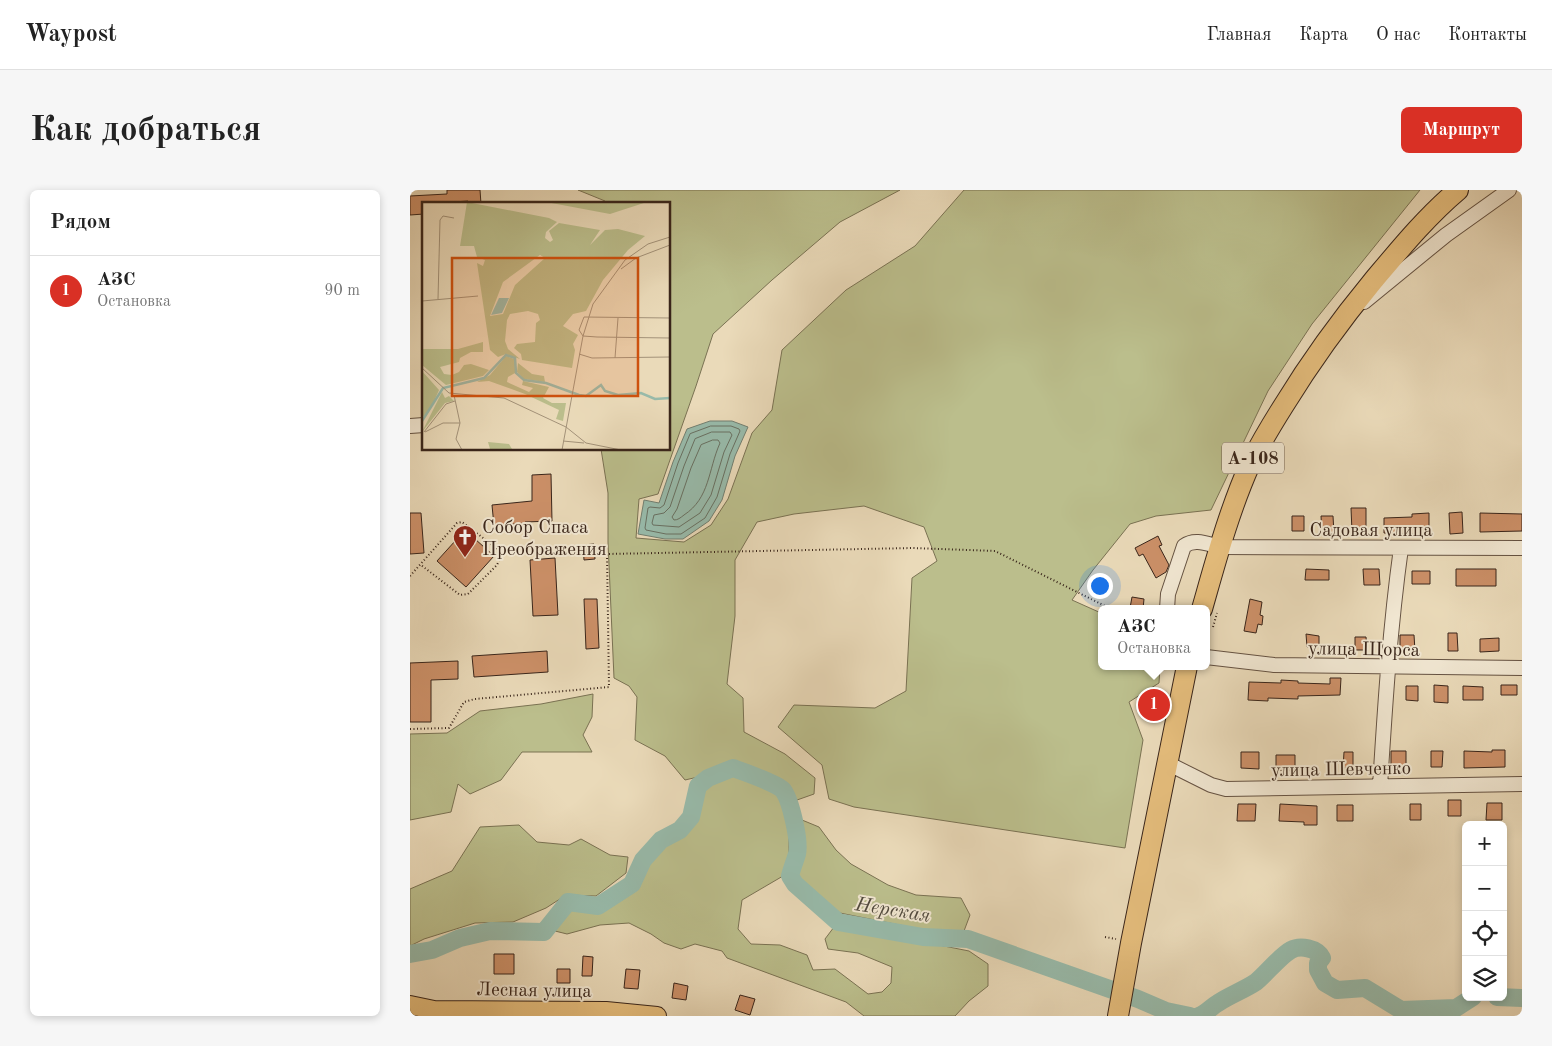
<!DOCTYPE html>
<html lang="ru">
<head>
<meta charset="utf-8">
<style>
  :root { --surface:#fff; --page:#f6f6f6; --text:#222; --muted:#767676; --line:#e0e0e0; --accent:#d93025 }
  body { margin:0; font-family:"Old Standard TT",serif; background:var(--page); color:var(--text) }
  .controls { position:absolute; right:15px; bottom:15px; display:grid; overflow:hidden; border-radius:8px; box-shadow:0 2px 8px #0003 }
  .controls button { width:45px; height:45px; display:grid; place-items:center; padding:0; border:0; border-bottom:1px solid var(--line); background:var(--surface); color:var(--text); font:25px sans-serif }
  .you { position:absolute; left:689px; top:395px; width:18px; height:18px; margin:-12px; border:4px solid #fff; border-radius:50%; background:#1a73e8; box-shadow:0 0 0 8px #1a73e833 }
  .badge { display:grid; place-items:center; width:32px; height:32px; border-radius:50%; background:var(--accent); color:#fff; font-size:16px; font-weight:700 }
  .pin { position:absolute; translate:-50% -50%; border:2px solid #fff; box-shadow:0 1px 5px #0006 }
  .popup { position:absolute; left:688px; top:415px; width:112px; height:65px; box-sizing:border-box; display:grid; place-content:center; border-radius:8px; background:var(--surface); filter:drop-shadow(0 1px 4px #0005); font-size:16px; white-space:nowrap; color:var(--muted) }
  .popup b { font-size:19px; color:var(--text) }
  .popup::after { content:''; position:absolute; left:50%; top:100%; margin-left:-10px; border:10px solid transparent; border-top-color:var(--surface) }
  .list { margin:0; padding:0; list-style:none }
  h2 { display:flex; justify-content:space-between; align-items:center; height:65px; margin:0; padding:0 20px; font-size:21px }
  h2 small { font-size:16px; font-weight:400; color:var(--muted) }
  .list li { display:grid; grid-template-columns:32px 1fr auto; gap:15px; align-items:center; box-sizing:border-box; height:70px; padding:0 20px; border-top:1px solid var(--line) }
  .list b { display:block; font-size:19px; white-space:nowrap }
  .list p { margin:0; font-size:16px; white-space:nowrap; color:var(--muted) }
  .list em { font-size:16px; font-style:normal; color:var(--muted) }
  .icon { flex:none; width:28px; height:28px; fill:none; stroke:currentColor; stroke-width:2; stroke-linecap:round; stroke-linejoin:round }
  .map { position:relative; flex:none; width:1112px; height:826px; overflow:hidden; border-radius:8px }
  header { display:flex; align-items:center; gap:30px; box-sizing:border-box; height:70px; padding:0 25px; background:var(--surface); border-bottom:1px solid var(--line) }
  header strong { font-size:24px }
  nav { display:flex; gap:28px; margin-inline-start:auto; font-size:18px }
  .intro { display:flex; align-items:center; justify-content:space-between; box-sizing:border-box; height:120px; padding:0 30px }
  h1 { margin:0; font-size:35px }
  .button { padding:12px 22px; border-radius:8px; background:var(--accent); color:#fff; font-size:18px; font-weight:700 }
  main { display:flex; gap:30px; padding:0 30px }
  aside { flex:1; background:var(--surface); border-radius:8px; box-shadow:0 2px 8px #0003 }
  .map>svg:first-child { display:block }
  .green { fill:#bbbe8c; stroke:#7a7253 }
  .water { fill:#98bbab; stroke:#727f71 }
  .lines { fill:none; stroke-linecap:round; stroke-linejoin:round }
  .shore { stroke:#687062; stroke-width:1 }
  .river { stroke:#98bbab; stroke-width:18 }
  .building { fill:#cc9068; stroke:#39251a }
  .minor-casing { stroke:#655242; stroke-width:16 }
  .major-casing { stroke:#39251a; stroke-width:20 }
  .highway-casing { stroke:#39251a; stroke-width:22 }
  .path { stroke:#39251a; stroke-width:2; stroke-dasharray:1 2.5; stroke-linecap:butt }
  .minor { stroke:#f1e7d2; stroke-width:14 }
  .major { stroke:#e5bd7c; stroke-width:18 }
  .highway { stroke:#e5bd7c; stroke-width:20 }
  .labels { text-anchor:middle; stroke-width:4; stroke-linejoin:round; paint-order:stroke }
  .shield { fill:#f1e7d2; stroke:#705f51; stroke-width:1 }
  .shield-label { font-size:18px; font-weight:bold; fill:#39251a }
  .poi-label { font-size:19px; fill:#39251a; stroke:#f1e7d2; text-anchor:start }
  .street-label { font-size:19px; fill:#39251a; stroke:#f1e7d2 }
  .water-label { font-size:20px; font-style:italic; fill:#514a3e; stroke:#f1e7d2 }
  .inset-river { fill:none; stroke:#98bbab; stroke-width:2.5 }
  .inset-road { fill:none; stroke:#a39279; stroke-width:1 }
  .view { fill:#ce510e; fill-opacity:0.15; stroke:#ce510e; stroke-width:2.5 }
  .inset-edge { fill:none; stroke:#39251a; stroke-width:2.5 }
</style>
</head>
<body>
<header>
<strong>Waypost</strong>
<nav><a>Главная</a><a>Карта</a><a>О нас</a><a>Контакты</a></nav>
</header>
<div class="intro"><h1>Как добраться</h1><a class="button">Маршрут</a></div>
<main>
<aside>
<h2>Рядом<small></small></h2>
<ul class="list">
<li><span class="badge">1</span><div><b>АЗС</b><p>Остановка</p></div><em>90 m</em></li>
</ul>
</aside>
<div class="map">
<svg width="1112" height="826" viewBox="0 0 1112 826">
  <rect width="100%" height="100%" fill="#eadab9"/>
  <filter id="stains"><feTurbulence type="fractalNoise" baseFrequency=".004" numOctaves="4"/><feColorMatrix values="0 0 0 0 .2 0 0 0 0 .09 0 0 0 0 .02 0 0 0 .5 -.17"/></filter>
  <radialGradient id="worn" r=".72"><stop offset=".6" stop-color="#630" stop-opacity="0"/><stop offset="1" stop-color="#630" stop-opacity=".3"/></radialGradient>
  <!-- green -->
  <path class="green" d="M168 0H490L430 32 362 90 303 144 286 196 248 304 229 309 226 348 274 352 301 335 318 309 342 243 362 220 372 160 436 100 505 56 554 0H1010L902 134 858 201 801 320 746 326 720 334 683 380 662 410 691 423 692 476H750L749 493 719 512 733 550 715 658 444 617 419 609 412 575 368 537 384 515 465 518 496 501 502 388 527 371 514 337 454 316 384 324 347 332 325 370V426L317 494 333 508 334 542 375 564 405 588 404 604 387 610 374 596 319 572 288 587 275 590 255 566 225 550 227 507 219 496 204 488 198 352V303L191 259H259V14H194L195 11Z
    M183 504 182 527 173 545 182 562H112L91 590 60 604 48 594 41 622 0 630V544L37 543 70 521 131 514Z
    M324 585 368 603 379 638V663L373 686 332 710 328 739 341 754 370 755 397 765 403 780 425 779 458 804 472 802 481 793 482 777 448 763 418 759 415 749 424 737 514 752 559 761 578 774V796L559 811 545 826H454L436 812 317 768 312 761 285 754 271 759 254 753 241 744 219 733 190 735 157 744 145 741 153 725 162 718 189 721 225 698 237 672 254 655 272 646 282 634 291 615 294 598Z
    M392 630 409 637 426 660 441 674 478 695 506 705 551 708 560 725 554 741H519L430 723 392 692 385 682 394 667Z
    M109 635 127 652 159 655 171 649 200 665 218 667 216 683 186 706 156 705 136 718 103 732 65 733 14 749 0 756V699L42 681 70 637Z"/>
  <!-- water -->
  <path class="water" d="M300 231H322L338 237 325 266 312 310 299 331 273 349H255L228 344 234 310 249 313 263 272 277 239Z"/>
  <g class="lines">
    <!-- shore -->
    <path class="shore" d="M301 236H321L329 239 330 241 320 264 307 307 295 328 271 344H256L236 340 235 338 238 318 240 317 250 318 254 315 268 273 280 244Z
      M302 242H320L322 245 314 262 301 305 290 323 269 337 243 335 242 333 244 325 254 323 260 317 274 276 285 249Z
      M303 250H308L310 253C298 280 300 308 274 325 270 328 268 330 264 330L262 327 267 319 281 278 291 255Z"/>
    <!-- river -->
    <path class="river" d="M0 764 22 760 50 748 80 741 134 742 158 712 188 716 222 694 233 670 251 650 270 640 281 627 288 596 298 588 323 578C334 582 366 593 373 600 381 611 390 651 387 664 385 671 382 678 380 686L385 694 428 732 513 747 558 749 728 809 756 821 780 826
      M1087 807 1112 808
      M789 826C797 823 801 817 808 813 820 805 834 800 846 792 856 784 870 766 881 760 890 755 907 758 912 768L908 773V780L915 793 927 800 955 798 991 820 1046 818 1063 807"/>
  </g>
  <!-- building -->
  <path class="building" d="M37 0H70L71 14H58V11L14 14V24L0 25V6L37 4Z
    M141 284 142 331 115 332V333L84 336 82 315 122 311V285Z
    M941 318H956V342H942Z
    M1052 322 1053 343 1040 344 1039 323Z
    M0 323H11L14 363 0 364Z
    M1019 323V344L974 343V328L1002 327V324Z
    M1070 323 1112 324V341L1070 342Z
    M882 326H894V341H882Z
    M911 326H923L924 343 912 344Z
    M55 340 84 366 56 397 27 371Z
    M748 346 752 355 749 356 759 375 756 382 746 388 733 364 729 366 725 358Z
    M184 354 185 369 174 370 173 355Z
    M145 368 148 425 123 426 120 370Z
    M896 379 919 380V390H895Z
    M953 379H969L970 395H954Z
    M1046 379H1086V396H1046Z
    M1002 381H1020V394H1002Z
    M722 407 734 409 733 419 720 418Z
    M174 409H187L189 458 176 459Z
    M840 409 852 412 850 425 853 426 852 435 848 434 846 443 834 441Z
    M1038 443H1047L1048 461H1038Z
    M896 444 909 446V457H897Z
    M990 445H1004L1005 461H990Z
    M945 447H956L957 460H945Z
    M1089 448V461L1070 462V449Z
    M137 461 138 482 64 487 62 466Z
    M48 471V489L21 490V532H0V473Z
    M920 488H931L930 505 888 506V509L858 508V511L838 510 839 492 871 493V490L888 491V493L920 494Z
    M1024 495 1038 496V513L1024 512Z
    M1091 495H1107V505H1091Z
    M996 496H1008V511L996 510Z
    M1053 496 1073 497V510H1053Z
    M1082 560H1095V577L1054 578V561L1082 562Z
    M981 561H996V578H981Z
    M1021 561H1033L1032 577H1021Z
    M831 562H849V579L831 578Z
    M934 562H943V578H933Z
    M866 565H885V581L866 580Z
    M1038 610H1051V626H1038Z
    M1077 613H1092V630H1076Z
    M828 614H846L845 631H827Z
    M870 614 907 616V635H894V632L869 631Z
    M1000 614H1011V630H1000Z
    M927 615H943V631H927Z
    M84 764H104V784H84Z
    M173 766 183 767 182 786H172Z
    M147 779H160V793H147Z
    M216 779 230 780 228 799 214 798Z
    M264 793 278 796 276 810 262 808Z
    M330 805 345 809 340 825 325 820Z"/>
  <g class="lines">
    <!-- minor casing -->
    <g class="minor-casing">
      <path id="minor" d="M954 112 1036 45 1099 0
        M0 236 14 235
        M757 419 758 404 774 356C785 348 797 354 810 357L1112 358
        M796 467 864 475 1112 478
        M757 573 801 595 816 599 1112 594
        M970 596C975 516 980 437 991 358"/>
    </g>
    <!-- major casing -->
    <g class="major-casing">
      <path id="major" d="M0 815 24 820 196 821 247 826"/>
    </g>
    <!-- highway casing -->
    <g class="highway-casing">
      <path id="highway" d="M792 419C806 370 819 321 840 274 850 254 862 234 874 215 901 171 930 131 963 91 990 59 1016 27 1048 0
        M708 826 721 753 777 476"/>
    </g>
    <!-- path -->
    <path class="path" d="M0 386 47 333 52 332 89 360 91 366 87 375 58 404 50 405 11 375
      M803 437 807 423
      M0 539 39 538 54 512 65 509 199 497 197 364 503 358 585 361 701 419
      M695 747 706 749"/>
    <!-- minor -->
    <use href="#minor" class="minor"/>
    <!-- major -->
    <use href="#major" class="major"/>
    <!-- highway -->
    <use href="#highway" class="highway"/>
  </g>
  <!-- icons -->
  <defs>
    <g id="church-pin" transform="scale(1.25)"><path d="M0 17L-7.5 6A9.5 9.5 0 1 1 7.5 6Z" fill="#8f2418" stroke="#f1e7d2"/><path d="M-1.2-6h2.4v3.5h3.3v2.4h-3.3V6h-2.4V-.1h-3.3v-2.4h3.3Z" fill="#fff"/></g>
  </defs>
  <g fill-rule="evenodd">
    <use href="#church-pin" x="55" y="347"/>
  </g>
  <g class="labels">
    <!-- shield labels -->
    <rect class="shield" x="812" y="252.5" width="62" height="31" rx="4"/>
    <g class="shield-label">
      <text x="843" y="274">А-108</text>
    </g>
    <!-- poi labels -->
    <g class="poi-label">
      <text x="72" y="343">Собор Спаса<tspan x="72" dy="22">Преображения</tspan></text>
    </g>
    <!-- street labels -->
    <g class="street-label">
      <text x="961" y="346">Садовая улица</text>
      <text transform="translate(954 458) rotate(1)" y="7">улица Щорса</text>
      <text transform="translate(931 578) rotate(-1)" y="7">улица Шевченко</text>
      <text transform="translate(124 799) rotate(1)" y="7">Лесная улица</text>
    </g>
    <!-- water labels -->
    <g class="water-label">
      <text transform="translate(483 719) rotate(9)" y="7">Нерская</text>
    </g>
  </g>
  <!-- overview -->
  <g transform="translate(12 12)">
    <rect width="248" height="248" fill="#eadab9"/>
    <path d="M45 0 127 16 135 20 124 30 123 36 128 40 131 38 127 29 137 21 178 28 168 43 183 28 196 27 223 34 206 48 181 78 164 109 151 112 141 124 156 133 151 142 153 148 150 166 100 158 99 152 92 146 95 142 113 140 114 121 118 118 116 112 106 109 88 112 85 118 83 139 86 147 98 157 84 152 76 155 68 148 55 61 61 64 63 58 55 55 52 44H38ZM118 53 123 56 93 83 81 112 68 114 81 80ZM124 0H225L188 12ZM61 140V150H49L38 156 37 160 18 165 22 172 30 173 37 170 42 163 49 162 67 168 61 174 24 183 0 163V147H36ZM84 154 92 157 94 163 93 171 86 175 85 180 107 190 111 186 100 183 101 179 127 185 121 196 130 201H144L141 219 134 217 137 208 103 192 67 179 55 180 68 173ZM96 161 110 172 122 174 123 180 102 177 95 170ZM0 169 17 188 10 204 0 216ZM20 190 23 196 27 194 32 199 23 201 0 230ZM66 240 87 242 90 247H68Z" fill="#bbbe8c" fill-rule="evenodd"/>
    <path d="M77 96H87L80 111 69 113Z" fill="#98bbab"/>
    <path class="inset-river" d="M0 219 21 186 62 176 84 153 93 156 94 171 102 178 124 181 157 193 164 194 179 183 183 189 196 193 219 191 233 197 248 196"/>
    <path class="inset-road" d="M199 67 214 56 248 43M16 97 18 18 21 14 32 16M0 99 56 94M248 116 162 115 157 128 161 134 175 135 248 136M157 152 170 156 248 155M193 156 196 116M0 166 27 191 82 196 144 225M32 193 38 221 34 237 40 248M144 225 164 241 199 248M2 230 24 202 33 199M3 230 21 221H38M141 239 162 241M140 248 161 134 171 102 203 58 226 42 248 35"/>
    <path class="view" d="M30 56H216V194H30Z"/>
    <rect width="248" height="248" class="inset-edge"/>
  </g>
  <rect width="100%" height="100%" filter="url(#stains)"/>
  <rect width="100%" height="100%" fill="url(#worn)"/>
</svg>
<div class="controls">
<button>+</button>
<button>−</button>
<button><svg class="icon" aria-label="locate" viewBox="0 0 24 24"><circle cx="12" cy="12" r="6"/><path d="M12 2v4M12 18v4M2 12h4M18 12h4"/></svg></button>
<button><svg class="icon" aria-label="layers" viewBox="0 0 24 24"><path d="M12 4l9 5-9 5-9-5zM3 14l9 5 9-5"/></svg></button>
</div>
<div class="you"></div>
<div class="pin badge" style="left:744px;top:515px">1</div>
<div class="popup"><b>АЗС</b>Остановка</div>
</div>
</main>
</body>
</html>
